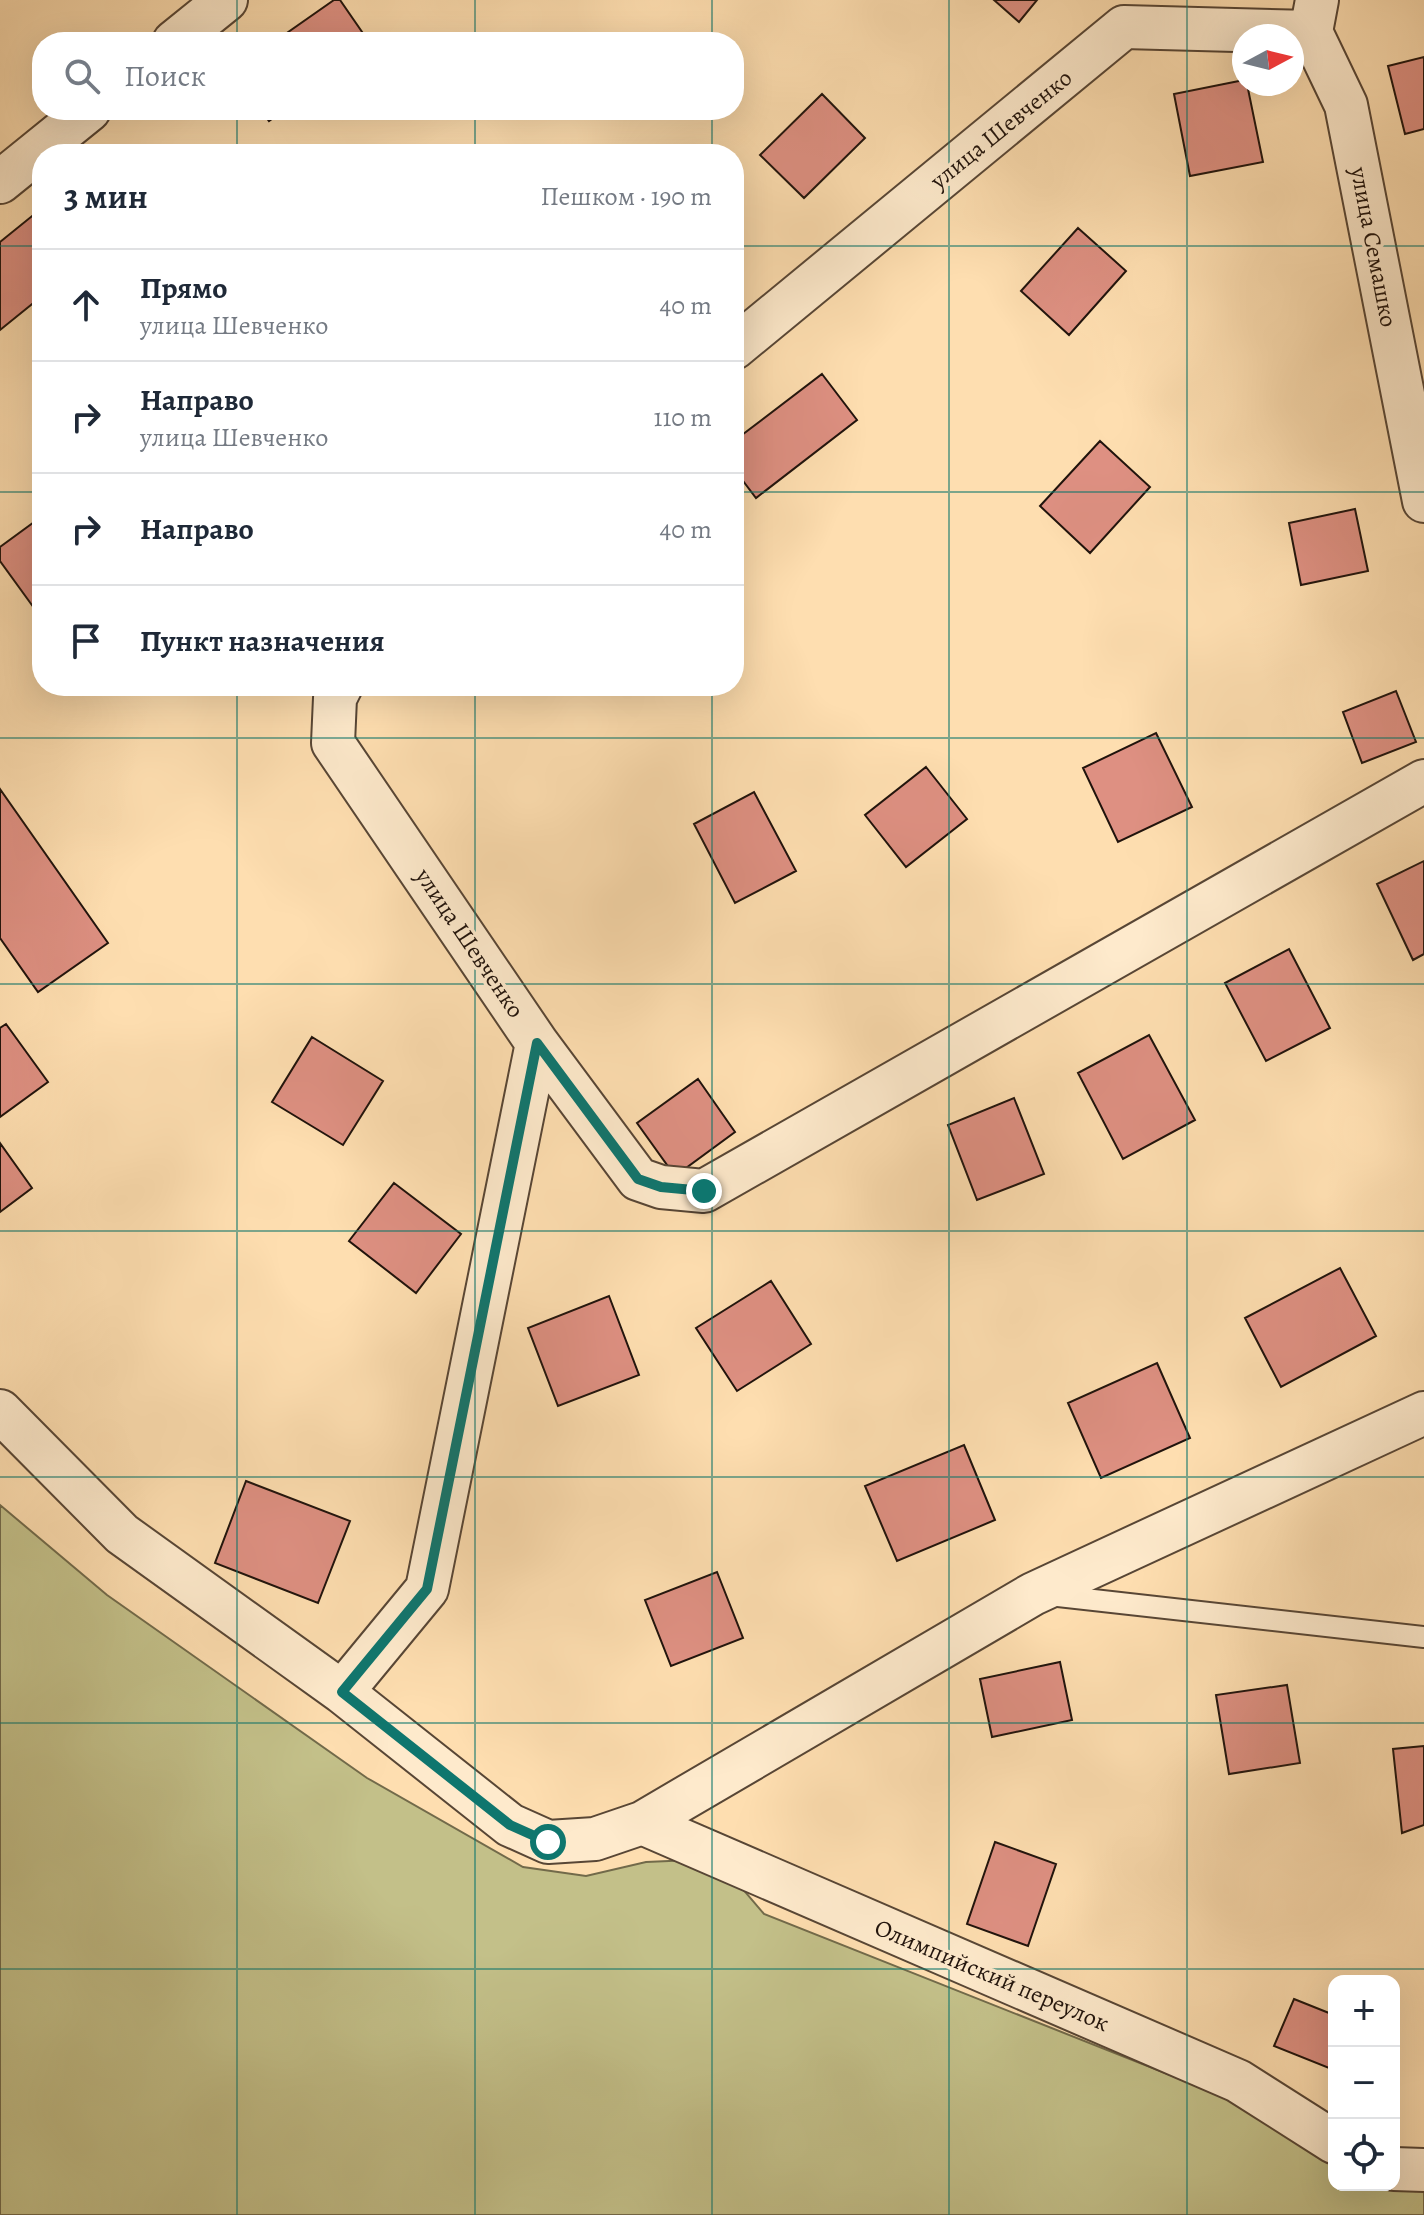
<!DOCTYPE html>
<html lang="ru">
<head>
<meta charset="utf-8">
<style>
  :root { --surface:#fff; --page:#f6f6f7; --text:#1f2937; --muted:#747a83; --line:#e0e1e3 }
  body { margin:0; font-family:Alegreya,serif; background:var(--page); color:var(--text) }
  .controls { position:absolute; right:24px; bottom:24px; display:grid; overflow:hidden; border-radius:16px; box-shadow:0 8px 32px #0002 }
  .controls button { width:72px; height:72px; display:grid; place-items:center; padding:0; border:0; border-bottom:2px solid var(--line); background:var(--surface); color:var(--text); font:40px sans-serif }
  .compass { position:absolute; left:1232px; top:24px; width:72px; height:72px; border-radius:50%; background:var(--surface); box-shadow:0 8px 32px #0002; rotate:83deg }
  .stop { position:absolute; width:24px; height:24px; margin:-18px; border:6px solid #0f766e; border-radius:50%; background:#fff }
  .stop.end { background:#0f766e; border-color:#fff; box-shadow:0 2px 8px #0008 }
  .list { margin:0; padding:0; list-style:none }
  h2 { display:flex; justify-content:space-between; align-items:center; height:104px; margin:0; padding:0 32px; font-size:34px }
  h2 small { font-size:26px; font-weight:400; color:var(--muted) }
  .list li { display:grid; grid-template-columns:52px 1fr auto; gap:24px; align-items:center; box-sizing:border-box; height:112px; padding:0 32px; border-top:2px solid var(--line) }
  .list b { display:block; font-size:30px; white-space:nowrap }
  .list p { margin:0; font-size:26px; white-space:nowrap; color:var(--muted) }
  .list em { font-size:26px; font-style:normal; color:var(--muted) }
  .icon { flex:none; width:44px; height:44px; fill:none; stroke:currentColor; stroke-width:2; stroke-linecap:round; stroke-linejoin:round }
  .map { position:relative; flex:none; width:1424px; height:2215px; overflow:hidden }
  .search { position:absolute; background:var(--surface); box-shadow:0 8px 32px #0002; left:32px; top:32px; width:712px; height:88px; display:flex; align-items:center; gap:20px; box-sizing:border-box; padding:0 28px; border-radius:32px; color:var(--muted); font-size:30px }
  .panel { position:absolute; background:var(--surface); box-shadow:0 8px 32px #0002; left:32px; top:144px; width:712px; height:552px; border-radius:32px }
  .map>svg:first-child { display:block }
  .green { fill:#c3c089; stroke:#726a4a; stroke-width:2 }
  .building { fill:#de9082; stroke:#20130c; stroke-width:2 }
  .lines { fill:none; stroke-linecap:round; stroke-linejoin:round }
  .lane-casing { stroke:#584635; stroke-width:24 }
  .street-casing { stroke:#584635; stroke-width:46 }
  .lane { stroke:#feeacc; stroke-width:20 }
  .street { stroke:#feeacc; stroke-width:42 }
  .route { stroke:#0f766e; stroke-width:10 }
  .grid { fill:none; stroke:#0f766e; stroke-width:2; stroke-opacity:0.55 }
  .labels { text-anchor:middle; stroke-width:7; stroke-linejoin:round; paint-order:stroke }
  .street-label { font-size:24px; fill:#20130c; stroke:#feeacc }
</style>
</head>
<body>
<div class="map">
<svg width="1424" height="2215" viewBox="0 0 1424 2215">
  <rect width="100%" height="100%" fill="#fedeb0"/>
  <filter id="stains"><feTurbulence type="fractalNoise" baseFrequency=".0025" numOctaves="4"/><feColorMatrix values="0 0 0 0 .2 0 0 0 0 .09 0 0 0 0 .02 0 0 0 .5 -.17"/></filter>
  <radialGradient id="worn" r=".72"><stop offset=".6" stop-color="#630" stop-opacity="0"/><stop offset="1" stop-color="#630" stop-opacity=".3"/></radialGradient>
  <!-- green -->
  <path class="green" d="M0 1505 107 1595 367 1778 523 1867 586 1876 646 1862 692 1860 730 1874 764 1914 1334 2140V2185H1394L1424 2176V2215H0Z"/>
  <!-- building -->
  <path class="building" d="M334 0H340L369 42H274Z
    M994 0H1037L1019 22Z
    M1424 57V129L1405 134 1388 66Z
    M1244 80V84H1247L1263 162 1190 176 1174 94Z
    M822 94 865 138 804 198 760 155Z
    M261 110H284L269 121Z
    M42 208V296L0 330V242Z
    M1078 228 1126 271 1069 335 1021 291Z
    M822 374 857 420 756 498 734 469V441Z
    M1100 441 1150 487 1090 553 1040 506Z
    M1355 509 1368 571 1301 585 1289 523Z
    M41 517H42V619L0 561V547Z
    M1396 691 1416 742 1362 763 1343 712Z
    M1156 733 1192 807 1118 842 1083 768Z
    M926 767 967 819 906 867 865 815Z
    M0 789 108 943 38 992 0 938Z
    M754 792 796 871 735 903 694 824Z
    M1424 861V954L1413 960 1377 884Z
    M1289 949 1330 1028 1266 1061 1225 983Z
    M6 1024 48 1082 0 1117V1028Z
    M1149 1035 1195 1120 1123 1159 1078 1073Z
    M312 1037 383 1081 343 1145 272 1102Z
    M698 1079 735 1132 675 1176 637 1123Z
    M1014 1098 1044 1174 977 1200 948 1125Z
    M0 1143 32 1188 0 1212Z
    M394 1183 461 1234 416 1293 349 1241Z
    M1340 1268 1376 1336 1281 1387 1245 1318Z
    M771 1281 811 1344 737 1391 696 1328Z
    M609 1296 639 1375 558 1406 528 1328Z
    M1157 1363 1190 1438 1101 1478 1068 1403Z
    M964 1445 995 1520 897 1561 865 1486Z
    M246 1481 350 1521 318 1603 215 1563Z
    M717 1572 743 1638 671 1666 645 1600Z
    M1060 1662 1072 1720 992 1737 980 1679Z
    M1287 1685 1300 1763 1229 1774 1216 1695Z
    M1424 1746V1825L1402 1833 1393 1749Z
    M995 1842 1056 1864 1028 1946 967 1924Z
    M1294 1999 1334 2015V2056L1329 2068 1274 2046Z"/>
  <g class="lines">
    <!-- lane casing -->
    <g class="lane-casing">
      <path id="lane" d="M1049 1595 1424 1637"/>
    </g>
    <!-- street casing -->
    <g class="street-casing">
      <path id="street" d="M1317 0 1311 32 1346 105 1424 501
        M174 42 226 0
        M0 182 89 110
        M734 348 1124 27 1311 32
        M341 686 335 698 333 743 537 1043 427 1589 342 1692
        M537 1043 638 1179 661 1187 704 1191 1424 781
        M0 1411 122 1534 342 1692 510 1825 548 1842 595 1839 642 1823 1033 1594 1424 1413
        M642 1823 1238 2081 1334 2142
        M1394 2169 1424 2170"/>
    </g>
    <!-- lane -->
    <use href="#lane" class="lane"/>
    <!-- street -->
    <use href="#street" class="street"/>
  </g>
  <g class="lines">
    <!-- route -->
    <path class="route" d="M548 1842 510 1825 342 1692 427 1589 537 1043 638 1179 661 1187 704 1191"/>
  </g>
  <!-- grid -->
  <path class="grid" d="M237 0V42M475 0V42M712 0V42M949 0V2215M1187 0V2215M237 110V154M475 110V154M712 110V154M0 246H42M734 246H1424M0 492H42M734 492H1424M237 686V2215M475 686V2215M712 686V2215M0 738H1424M0 984H1424M0 1231H1424M0 1477H1424M0 1723H1424M0 1969H1424"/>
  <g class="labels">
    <!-- street labels -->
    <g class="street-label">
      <text transform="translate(1001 129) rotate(-39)" y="8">улица Шевченко</text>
      <text transform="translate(1374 247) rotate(79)" y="8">улица Семашко</text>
      <text transform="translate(470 943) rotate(56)" y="8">улица Шевченко</text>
      <text transform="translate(992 1975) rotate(23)" y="8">Олимпийский переулок</text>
    </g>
  </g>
  <rect width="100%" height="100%" filter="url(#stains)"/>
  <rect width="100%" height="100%" fill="url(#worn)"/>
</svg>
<div class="controls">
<button>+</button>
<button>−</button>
<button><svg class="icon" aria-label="locate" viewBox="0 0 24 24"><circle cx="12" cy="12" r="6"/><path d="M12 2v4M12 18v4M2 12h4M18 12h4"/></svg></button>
</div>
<svg class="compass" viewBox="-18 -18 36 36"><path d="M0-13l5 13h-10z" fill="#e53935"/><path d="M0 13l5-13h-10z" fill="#747a83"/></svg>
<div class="stop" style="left:548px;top:1842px"></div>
<div class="stop end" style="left:704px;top:1191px"></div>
<div class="search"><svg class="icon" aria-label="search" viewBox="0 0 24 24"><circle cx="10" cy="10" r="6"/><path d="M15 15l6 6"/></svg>Поиск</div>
<section class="panel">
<h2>3 мин<small>Пешком · 190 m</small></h2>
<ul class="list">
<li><svg class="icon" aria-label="ahead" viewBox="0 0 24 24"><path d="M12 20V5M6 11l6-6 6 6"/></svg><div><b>Прямо</b><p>улица Шевченко</p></div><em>40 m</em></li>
<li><svg class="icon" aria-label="right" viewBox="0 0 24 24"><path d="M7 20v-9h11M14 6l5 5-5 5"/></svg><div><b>Направо</b><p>улица Шевченко</p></div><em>110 m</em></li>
<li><svg class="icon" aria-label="right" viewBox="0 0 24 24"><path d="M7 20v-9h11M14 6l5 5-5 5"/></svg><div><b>Направо</b></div><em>40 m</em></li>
<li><svg class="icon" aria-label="arrive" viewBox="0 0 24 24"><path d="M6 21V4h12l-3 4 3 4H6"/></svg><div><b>Пункт назначения</b></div></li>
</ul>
</section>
</div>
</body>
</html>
